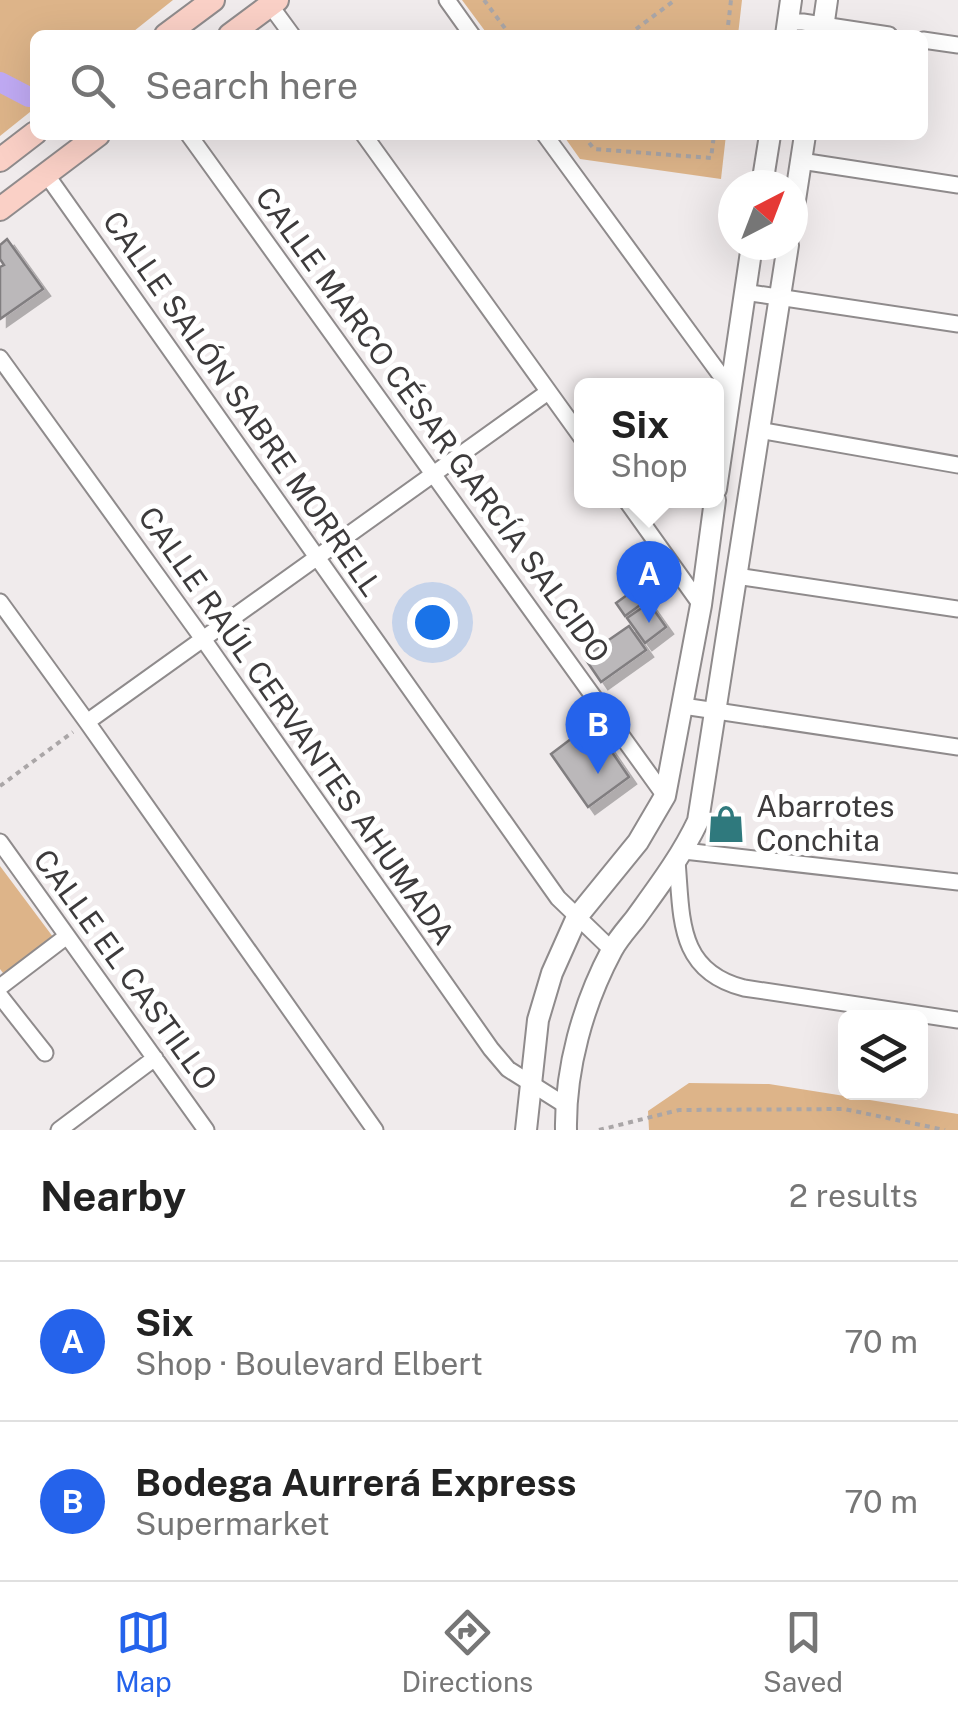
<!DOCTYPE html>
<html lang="en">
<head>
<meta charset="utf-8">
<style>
  :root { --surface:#fff; --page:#f2f2f2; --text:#222; --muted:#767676; --line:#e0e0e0; --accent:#2563eb }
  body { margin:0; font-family:"Public Sans",sans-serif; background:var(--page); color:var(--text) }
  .controls { position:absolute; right:30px; bottom:30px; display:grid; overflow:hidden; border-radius:15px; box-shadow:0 10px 40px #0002 }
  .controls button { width:90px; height:90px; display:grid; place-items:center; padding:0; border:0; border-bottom:2px solid var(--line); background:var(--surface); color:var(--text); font:50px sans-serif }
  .compass { position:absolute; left:718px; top:170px; width:90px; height:90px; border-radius:50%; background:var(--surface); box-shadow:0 10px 40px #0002; rotate:42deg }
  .you { position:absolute; left:432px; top:622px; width:35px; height:35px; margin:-25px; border:8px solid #fff; border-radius:50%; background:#1a73e8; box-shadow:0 0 0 15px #1a73e833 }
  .badge { display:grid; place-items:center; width:65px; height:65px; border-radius:50%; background:var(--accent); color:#fff; font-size:32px; font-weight:700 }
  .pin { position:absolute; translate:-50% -82px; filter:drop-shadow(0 2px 5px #0008) }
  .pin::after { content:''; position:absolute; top:52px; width:35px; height:30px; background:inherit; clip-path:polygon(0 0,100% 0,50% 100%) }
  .popup { position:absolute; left:574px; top:378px; width:150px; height:130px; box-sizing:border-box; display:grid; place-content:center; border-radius:15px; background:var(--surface); filter:drop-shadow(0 2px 8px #0005); font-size:32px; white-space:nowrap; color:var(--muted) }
  .popup b { font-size:38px; color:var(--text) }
  .popup::after { content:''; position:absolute; left:50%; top:100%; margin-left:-20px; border:20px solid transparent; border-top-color:var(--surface) }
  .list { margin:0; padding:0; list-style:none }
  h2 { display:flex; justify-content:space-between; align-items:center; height:130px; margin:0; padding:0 40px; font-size:42px }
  h2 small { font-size:32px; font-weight:400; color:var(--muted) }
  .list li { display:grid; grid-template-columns:65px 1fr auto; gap:30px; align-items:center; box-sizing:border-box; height:160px; padding:0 40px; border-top:2px solid var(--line) }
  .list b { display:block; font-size:38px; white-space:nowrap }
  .list p { margin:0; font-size:32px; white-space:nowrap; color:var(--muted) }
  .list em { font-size:32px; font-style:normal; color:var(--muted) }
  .icon { flex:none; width:55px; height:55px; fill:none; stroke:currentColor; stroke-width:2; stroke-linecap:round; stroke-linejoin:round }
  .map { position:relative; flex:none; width:958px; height:1130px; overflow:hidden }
  .search { position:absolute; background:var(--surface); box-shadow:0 10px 40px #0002; left:30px; right:30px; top:30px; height:110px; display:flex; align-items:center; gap:25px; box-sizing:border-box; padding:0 35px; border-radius:15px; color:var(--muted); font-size:38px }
  .sheet { height:450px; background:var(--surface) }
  nav { display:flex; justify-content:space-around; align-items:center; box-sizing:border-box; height:140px; border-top:2px solid var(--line); background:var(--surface); font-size:28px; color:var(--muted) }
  nav a { display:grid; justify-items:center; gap:5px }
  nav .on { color:var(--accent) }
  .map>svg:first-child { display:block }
  .green { fill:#ddb489 }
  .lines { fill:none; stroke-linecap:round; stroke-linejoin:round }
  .canal { stroke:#c0aaf4; stroke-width:20 }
  .building { fill:#bbb8ba; stroke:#817e80; stroke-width:2.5; filter:url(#shadow) }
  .minor-casing { stroke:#8f8b8c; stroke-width:19 }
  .tertiary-casing { stroke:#8f8b8c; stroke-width:24 }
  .secondary-casing { stroke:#8f8b8c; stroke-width:26 }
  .path { stroke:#aaa6a7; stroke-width:4; stroke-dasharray:5 5; stroke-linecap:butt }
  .minor { stroke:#fff; stroke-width:15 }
  .tertiary { stroke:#fff; stroke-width:20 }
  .secondary { stroke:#fad0c6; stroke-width:22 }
  .labels { text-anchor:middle; stroke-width:10; stroke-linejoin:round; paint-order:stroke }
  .street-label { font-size:30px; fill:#3d3b3c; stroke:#fff }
  .poi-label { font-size:30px; fill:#3d3b3c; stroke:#fff; text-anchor:start }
</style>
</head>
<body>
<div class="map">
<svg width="958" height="1130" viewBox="0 0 958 1130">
  <defs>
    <filter id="shadow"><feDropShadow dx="7" dy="7" stdDeviation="0" flood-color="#0004"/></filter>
  </defs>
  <rect width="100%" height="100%" fill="#f0ebec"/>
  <!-- green -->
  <path class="green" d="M0 0H173L129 35H35V108L0 136Z
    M462 0H742L738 35H488Z
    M563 135H726L721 179 580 159Z
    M0 866 56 941 6 977 0 969Z
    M689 1083 769 1084 958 1114V1130H649L648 1111Z"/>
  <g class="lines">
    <!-- canal -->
    <path class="canal" d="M0 82 29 97"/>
  </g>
  <!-- building -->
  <path class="building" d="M7 239 43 289 0 319V267L4 265 0 259V245Z
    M656 574 665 587 625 616 616 603Z
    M649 603 666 627 645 643 627 618Z
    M629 626 646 650 601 682 584 657Z
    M592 723 629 777 588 807 551 754Z"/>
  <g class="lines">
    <!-- minor casing -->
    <g class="minor-casing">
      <path id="minor" d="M447 0 472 35
        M270 5 292 35
        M788 22H803L889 35
        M923 40 958 45
        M189 135 665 796
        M364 135 582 438
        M545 135 730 388
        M801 161 958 185
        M46 174 558 898 612 950
        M744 292 958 324
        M0 358 203 639 491 1049 508 1069 565 1105
        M759 430 958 465
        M626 500 701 605
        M736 576 958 609
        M0 602 87 722 375 1130
        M683 706 958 747
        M87 722 548 392
        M0 842 206 1130
        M684 851 958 882
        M677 861C682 918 677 971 744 988L958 1020
        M0 987 67 936
        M0 996 45 1053
        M59 1130 155 1058"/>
    </g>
    <!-- tertiary casing -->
    <g class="tertiary-casing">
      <path id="tertiary" d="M786 35 791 0
        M822 35 827 0
        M762 185 770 135
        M793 213 805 135
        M716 489 752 245
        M526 1130 538 1020 552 973 577 917 638 842 665 796 701 605 715 500
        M566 1130C565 1069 583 1004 612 950 618 939 627 929 635 919 658 887 681 857 698 821L788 245"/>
    </g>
    <!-- secondary casing -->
    <g class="secondary-casing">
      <path id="secondary" d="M166 35 213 0
        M230 35 277 0
        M0 160 35 133
        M0 209 98 135"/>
    </g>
    <!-- path -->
    <path class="path" d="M484 0 510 35
      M628 35 675 0
      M727 35 731 0
      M583 135 594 149 711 158 714 135
      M0 786 73 732
      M599 1130 679 1110 844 1109 945 1130"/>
    <!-- minor -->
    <use href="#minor" class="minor"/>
    <!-- tertiary -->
    <use href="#tertiary" class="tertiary"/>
    <!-- secondary -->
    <use href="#secondary" class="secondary"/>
  </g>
  <!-- icons -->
  <defs>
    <g id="shop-bare" transform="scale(3)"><path d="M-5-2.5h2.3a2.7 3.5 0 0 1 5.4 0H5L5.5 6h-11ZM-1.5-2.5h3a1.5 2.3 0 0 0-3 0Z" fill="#2f797d" stroke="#fff" stroke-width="2.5" paint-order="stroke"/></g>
  </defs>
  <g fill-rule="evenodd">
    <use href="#shop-bare" x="726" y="824"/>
  </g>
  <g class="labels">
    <!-- street labels -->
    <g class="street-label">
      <text transform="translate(242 404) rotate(55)" y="10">CALLE SALÓN SABRE MORRELL</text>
      <text transform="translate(432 425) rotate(54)" y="10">CALLE MARCO CÉSAR GARCÍA SALCIDO</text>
      <text transform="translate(296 726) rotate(55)" y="10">CALLE RAÚL CERVANTES AHUMADA</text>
      <text transform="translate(125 970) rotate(54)" y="10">CALLE EL CASTILLO</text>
    </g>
    <!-- poi labels -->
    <g class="poi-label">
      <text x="756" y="817">Abarrotes<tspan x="756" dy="34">Conchita</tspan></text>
    </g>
  </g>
</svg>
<div class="controls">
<button><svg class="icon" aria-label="layers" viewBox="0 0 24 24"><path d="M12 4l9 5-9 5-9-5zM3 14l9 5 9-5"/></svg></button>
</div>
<svg class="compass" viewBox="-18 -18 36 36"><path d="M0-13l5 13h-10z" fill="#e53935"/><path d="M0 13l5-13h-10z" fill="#767676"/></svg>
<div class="you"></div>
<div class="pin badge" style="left:649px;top:623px">A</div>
<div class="popup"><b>Six</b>Shop</div>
<div class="pin badge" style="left:598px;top:774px">B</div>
<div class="search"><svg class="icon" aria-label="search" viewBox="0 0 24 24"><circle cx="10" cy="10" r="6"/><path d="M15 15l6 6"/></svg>Search here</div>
</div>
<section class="sheet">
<h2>Nearby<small>2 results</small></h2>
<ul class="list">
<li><span class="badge">A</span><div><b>Six</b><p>Shop · Boulevard Elbert</p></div><em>70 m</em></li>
<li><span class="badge">B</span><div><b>Bodega Aurrerá Express</b><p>Supermarket</p></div><em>70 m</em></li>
</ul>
</section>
<nav>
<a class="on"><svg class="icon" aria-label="map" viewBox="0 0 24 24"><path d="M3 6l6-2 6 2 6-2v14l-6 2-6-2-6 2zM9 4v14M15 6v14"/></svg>Map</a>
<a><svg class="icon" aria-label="directions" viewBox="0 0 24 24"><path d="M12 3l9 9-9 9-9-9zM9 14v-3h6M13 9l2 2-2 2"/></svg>Directions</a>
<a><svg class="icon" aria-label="saved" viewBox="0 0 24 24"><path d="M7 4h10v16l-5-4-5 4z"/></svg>Saved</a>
</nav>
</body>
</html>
